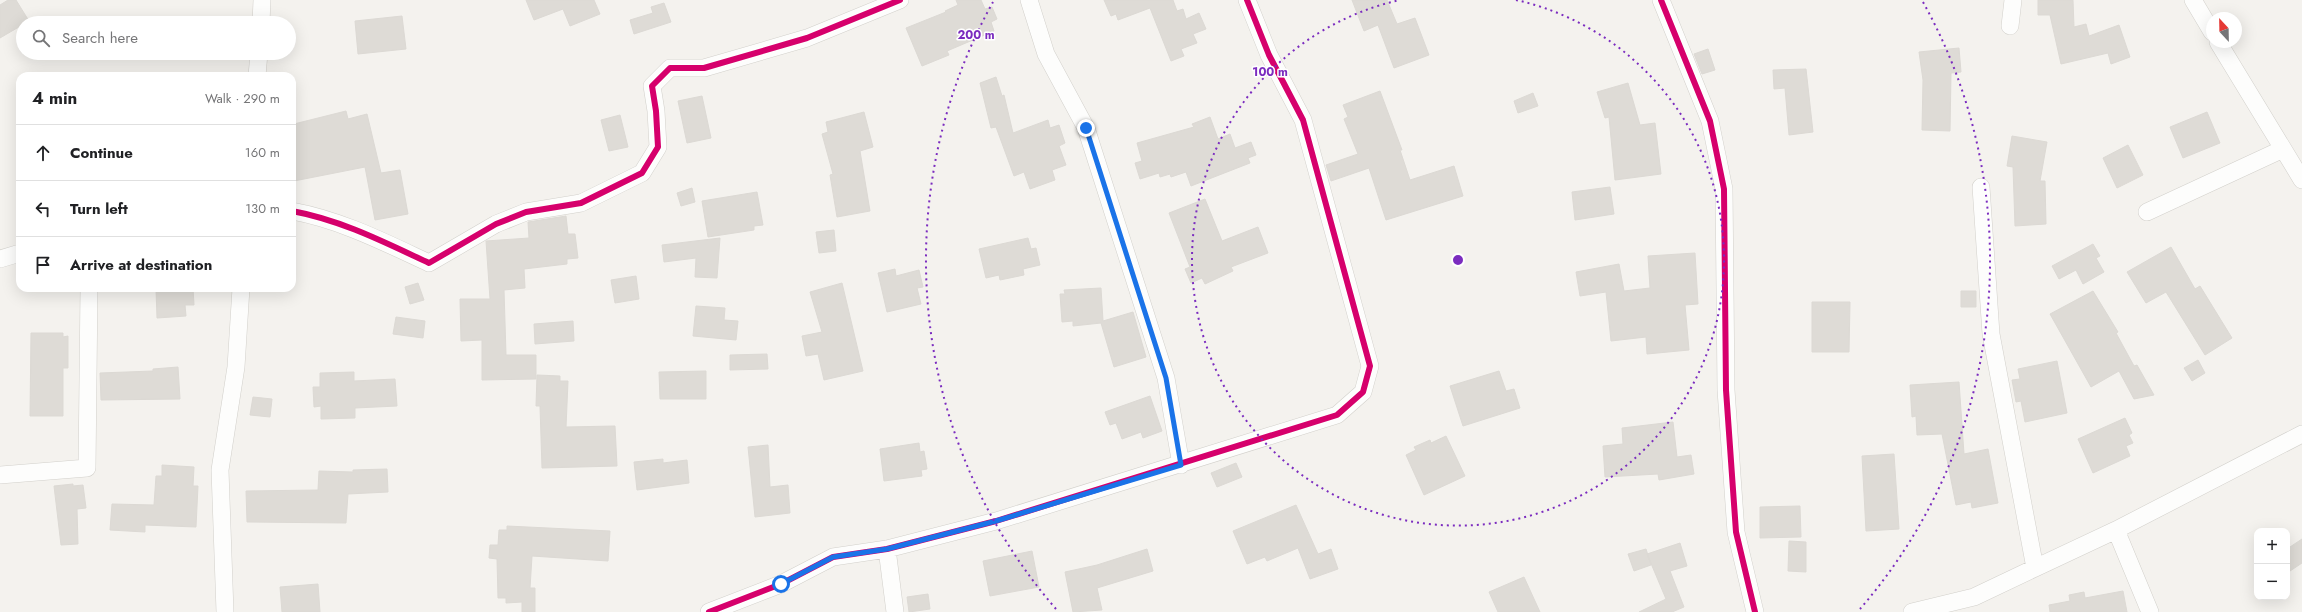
<!DOCTYPE html>
<html lang="en">
<head>
<meta charset="utf-8">
<style>
  :root { --surface:#fff; --page:#f6f6f6; --text:#202124; --muted:#757577; --line:#e0e0e0 }
  body { margin:0; font-family:Jost,sans-serif; background:var(--page); color:var(--text) }
  .controls { position:absolute; right:12px; bottom:12px; display:grid; overflow:hidden; border-radius:8px; box-shadow:0 4px 16px #0002 }
  .controls button { width:36px; height:36px; display:grid; place-items:center; padding:0; border:0; border-bottom:1px solid var(--line); background:var(--surface); color:var(--text); font:20px sans-serif }
  .compass { position:absolute; left:2206px; top:12px; width:36px; height:36px; border-radius:50%; background:var(--surface); box-shadow:0 4px 16px #0002; rotate:338deg }
  .stop { position:absolute; width:12px; height:12px; margin:-9px; border:3px solid #1a73e8; border-radius:50%; background:#fff }
  .stop.end { background:#1a73e8; border-color:#fff; box-shadow:0 1px 4px #0008 }
  .list { margin:0; padding:0; list-style:none }
  h2 { display:flex; justify-content:space-between; align-items:center; height:52px; margin:0; padding:0 16px; font-size:17px }
  h2 small { font-size:13px; font-weight:400; color:var(--muted) }
  .list li { display:grid; grid-template-columns:26px 1fr auto; gap:12px; align-items:center; box-sizing:border-box; height:56px; padding:0 16px; border-top:1px solid var(--line) }
  .list b { display:block; font-size:15px; white-space:nowrap }
  .list em { font-size:13px; font-style:normal; color:var(--muted) }
  .icon { flex:none; width:22px; height:22px; fill:none; stroke:currentColor; stroke-width:2; stroke-linecap:round; stroke-linejoin:round }
  .map { position:relative; flex:none; width:2302px; height:612px; overflow:hidden }
  .search { position:absolute; background:var(--surface); box-shadow:0 4px 16px #0002; left:16px; top:16px; width:280px; height:44px; display:flex; align-items:center; gap:10px; box-sizing:border-box; padding:0 14px; border-radius:22px; color:var(--muted); font-size:15px }
  .panel { position:absolute; background:var(--surface); box-shadow:0 4px 16px #0002; left:16px; top:72px; width:280px; height:220px; border-radius:12px }
  .map>svg:first-child { display:block }
  .building { fill:#dedbd6; stroke:#dcd9d4 }
  .lines { fill:none; stroke-linecap:round; stroke-linejoin:round }
  .minor-casing { stroke:#d2d0cb; stroke-width:18 }
  .minor { stroke:#fdfdfc; stroke-width:17 }
  .cycleway-casing { stroke:#fff; stroke-width:8 }
  .cycleway { stroke:#d6006c; stroke-width:6 }
  .route { stroke:#1a73e8; stroke-width:5 }
  .ring { fill:none; stroke:#7b2cbf; stroke-width:2; stroke-dasharray:2 4 }
  .centre { fill:#7b2cbf; stroke:#fff; stroke-width:2 }
  .ring-label { font-size:12px; text-anchor:middle; font-weight:bold; fill:#7b2cbf; stroke:#fff; stroke-width:3; stroke-linejoin:round; paint-order:stroke }
</style>
</head>
<body>
<div class="map">
<svg width="2302" height="612" viewBox="0 0 2302 612">
  <rect width="100%" height="100%" fill="#f4f2ee"/>
  <!-- building -->
  <path class="building" d="M8 0H16L29 21 0 38V5Z
    M526 0H594L600 14 570 26 563 9 534 20Z
    M956 0H981L985 9 992 7 997 19 991 22 994 31 947 51 949 55 922 66 906 28 946 12 945 11 958 5Z
    M1104 0H1173L1177 11 1183 9 1186 19 1199 13 1206 29 1193 34 1197 43 1181 49 1184 56 1171 61 1150 8 1118 20 1116 14 1111 16Z
    M1352 0H1387L1397 24 1415 18 1429 55 1394 68 1378 25 1364 31Z
    M2038 0H2073L2074 27 2086 24 2089 36 2119 25 2130 57 2111 64 2108 53 2061 64 2050 15H2038Z
    M664 3 671 22 634 34 630 20 653 13 651 7Z
    M402 16 406 49 358 54 355 21Z
    M1959 48 1961 72 1951 73 1950 131 1922 130 1923 80 1919 52Z
    M1708 49 1715 70 1702 74 1694 54Z
    M1806 69 1813 132 1789 135 1785 88 1774 89 1773 70Z
    M996 77 1002 96 1004 95 1013 133 1048 120 1050 128 1059 125 1065 143 1059 146 1066 165 1052 170 1055 180 1030 189 1024 172 1014 176 996 127 991 128 980 83Z
    M1628 83 1640 125 1655 123 1661 174 1615 180 1609 117 1605 118 1597 92Z
    M1380 91 1402 150H1400L1410 180 1454 166 1463 196 1386 220 1369 168 1331 181 1326 165 1358 154 1344 119 1348 117 1343 105Z
    M1533 93 1538 106 1518 113 1514 101Z
    M702 96 711 138 687 143 678 101Z
    M346 111 348 119 367 114 381 173 400 170 408 214 375 220 365 167 294 181 292 174V133L295 132 294 124Z
    M864 112 873 147 860 151 870 211 837 217 830 175 833 174 822 134 828 132 826 122Z
    M2207 112 2220 143 2183 158 2170 127Z
    M620 115 628 147 609 151 601 120Z
    M1210 117 1218 139 1230 134 1235 148 1251 142 1256 155 1248 158 1250 163 1191 186 1186 172 1171 177 1170 174 1160 177 1159 173 1140 179 1135 163 1142 161 1137 143 1194 127 1192 124Z
    M2012 136 2047 142 2040 181H2045L2046 224 2015 226 2013 167 2007 166Z
    M2128 145 2143 175 2117 188 2103 158Z
    M1610 187 1614 214 1575 220 1572 192Z
    M692 188 695 202 681 206 677 193Z
    M757 192 763 225 754 226V230L708 237 702 201Z
    M1205 199 1222 241 1258 227 1268 253 1231 267 1233 271 1205 284 1202 278 1191 283 1185 269 1190 267 1169 213Z
    M566 216 568 234H575L578 258 567 259V264L524 269 525 288 504 290 506 355H536V379L482 380V340L461 341 460 299H490L486 241 529 238 528 222Z
    M834 230 836 251 819 253 816 232Z
    M720 238 717 278 695 277 696 258 664 262 662 245Z
    M1028 238 1031 249 1036 248 1040 265 1023 269 1024 275 1000 280 999 275 986 278 979 249Z
    M2093 244 2100 256 2096 258 2104 272 2083 284 2076 270 2059 279 2052 266Z
    M2171 247 2195 289 2200 286 2232 338 2205 355 2166 292 2146 303 2127 272Z
    M1695 253 1698 304 1685 305 1689 350 1647 354 1646 337 1611 341 1606 292 1580 296 1576 272 1619 264 1624 291 1650 288 1648 256Z
    M895 269 896 276 919 270 923 287 917 288 921 304 887 312 878 273Z
    M636 276 639 299 615 303 611 280Z
    M418 283 424 300 410 304 405 287Z
    M842 283 863 371 824 380 818 354 806 356 802 336 822 332 810 292Z
    M193 288 194 305H185L186 316 157 318 156 289Z
    M1101 288 1103 321 1133 312 1146 357 1114 367 1101 323 1073 326V321L1062 322 1060 294H1065L1064 290Z
    M1961 291H1976V307H1961Z
    M2093 291 2118 332 2116 333 2134 366 2137 365 2154 395 2134 399 2119 371 2091 387 2050 314Z
    M1812 302H1850L1849 352H1812Z
    M696 306 725 308 724 320 738 321 736 340 693 336Z
    M396 317 425 321 423 338 393 334Z
    M573 321 574 341 535 344 534 324Z
    M31 333H63V337L68 336V368H63V416H30Z
    M767 354 768 369 730 370V355Z
    M2198 360 2205 373 2192 381 2184 368Z
    M2057 361 2067 413 2025 422 2021 401 2016 402 2012 380 2020 379 2018 369Z
    M178 367 180 399 101 400 100 373 153 371V369Z
    M706 371V399H660L659 372Z
    M1499 371 1506 391 1514 389 1520 408 1463 426 1450 386Z
    M354 372V381L395 379 397 406 355 408V418L321 419V406L314 407 313 387H320V373Z
    M537 375 560 376V381H568L566 427 615 426 617 466 542 468 540 406H536Z
    M1959 382 1964 454 1988 449 1998 503 1972 508 1971 502 1956 505 1942 434 1917 435 1916 416 1912 417 1910 385Z
    M1150 396 1162 431 1143 438 1141 432 1122 439 1116 423 1110 425 1105 412Z
    M253 397 272 399 270 417 250 415Z
    M2125 418 2132 433 2129 435 2133 443 2126 446 2130 456 2093 473 2078 439Z
    M1673 422 1677 457 1691 455 1694 474 1659 480 1658 474 1605 477 1603 446 1623 444 1622 428Z
    M1446 436 1465 476 1424 495 1406 455 1416 450 1414 447 1430 440 1431 443Z
    M919 443 920 452 924 451 927 469 921 470 922 476 884 481 880 449Z
    M768 445 770 487 788 485 790 513 755 517 748 447Z
    M1894 454 1899 529 1866 531 1862 456Z
    M663 459V463L687 460 689 483 637 490 634 462Z
    M1236 463 1242 477 1217 487 1211 473Z
    M162 465 194 467 193 486H198L196 527 145 525V532L110 530 112 504 154 505 156 476H162Z
    M387 469 388 492 348 494 346 523 247 522 246 491 318 490 319 471 353 472V470Z
    M73 484V486L83 485 86 508 77 509 78 544 61 545 54 486Z
    M1296 505 1318 554 1331 549 1338 569 1310 579 1298 548 1267 561 1265 557 1247 564 1233 531Z
    M1800 506 1801 537 1760 538V507Z
    M507 526 610 531 608 561 532 556 530 588H535V612H522V602L506 603V598H498L497 559 489 558 490 545H498L499 530H507Z
    M2302 539V563L2287 573V549Z
    M1789 541 1806 542V572L1788 571Z
    M1680 543 1687 566 1670 571 1684 607 1672 612H1639L1666 599 1647 554Z
    M1147 549 1153 571 1097 588 1102 610 1073 612 1065 572 1097 565Z
    M1646 549 1651 565 1634 571 1628 554Z
    M1032 551 1039 587 990 596 983 561Z
    M1524 577 1540 612H1498L1489 592Z
    M318 584 320 612H282L280 587Z
    M2123 591 2127 612H2050L2049 605 2070 601 2069 595 2084 592 2085 598Z
    M928 594 930 609 909 612 907 597Z"/>
  <g class="lines">
    <!-- minor casing -->
    <g class="minor-casing">
      <path id="minor" d="M1029 0 1046 54 1086 128 1166 378 1181 465
        M1661 0 1710 121 1724 189 1726 390 1736 532 1755 612
        M2193 0 2212 32
        M261 23 262 0
        M2010 26 2013 0
        M2218 42 2302 180
        M257 76 259 53
        M1981 187 1991 334 2035 568
        M292 211C341 220 384 242 429 263L496 224 526 212 581 203 642 173 658 147 656 111 652 86 670 68H704L807 38 900 0
        M2147 212 2283 149
        M0 259 20 253
        M0 475 87 468 89 288
        M2116 530 2150 612
        M887 549 895 612
        M225 612 220 470 236 367 241 288
        M709 612 781 584 833 557 887 549 996 521 1337 415 1363 392 1370 366 1303 120 1269 55 1247 0
        M1912 612 1974 597 2035 568 2116 530 2302 434"/>
    </g>
    <!-- minor -->
    <use href="#minor" class="minor"/>
    <!-- cycleway casing -->
    <g class="cycleway-casing">
      <path id="cycleway" d="M1661 0 1710 121 1724 189 1726 390 1736 532 1755 612
        M292 211C341 220 384 242 429 263L496 224 526 212 581 203 642 173 658 147 656 111 652 86 670 68H704L807 38 900 0
        M709 612 781 584 833 557 887 549 996 521 1337 415 1363 392 1370 366 1303 120 1269 55 1247 0"/>
    </g>
    <!-- cycleway -->
    <use href="#cycleway" class="cycleway"/>
  </g>
  <g class="lines">
    <!-- route -->
    <path class="route" d="M781 584 833 557 887 549 996 521 1181 465 1166 378 1086 128"/>
  </g>
  <!-- distance rings -->
  <g class="ring">
    <path d="M1516 0A266 266 0 1 1 1400 0"/>
    <path d="M1056 609A532 532 0 0 1 993 2M1923 2A532 532 0 0 1 1860 609"/>
  </g>
  <circle cx="1458" cy="260" r="6" class="centre"/>
  <g class="ring-label">
    <text x="976" y="39">200 m</text>
    <text x="1270" y="76">100 m</text>
  </g>
</svg>
<div class="controls">
<button>+</button>
<button>−</button>
</div>
<svg class="compass" viewBox="-18 -18 36 36"><path d="M0-13l5 13h-10z" fill="#e53935"/><path d="M0 13l5-13h-10z" fill="#757577"/></svg>
<div class="stop" style="left:781px;top:584px"></div>
<div class="stop end" style="left:1086px;top:128px"></div>
<div class="search"><svg class="icon" aria-label="search" viewBox="0 0 24 24"><circle cx="10" cy="10" r="6"/><path d="M15 15l6 6"/></svg>Search here</div>
<section class="panel">
<h2>4 min<small>Walk · 290 m</small></h2>
<ul class="list">
<li><svg class="icon" aria-label="ahead" viewBox="0 0 24 24"><path d="M12 20V5M6 11l6-6 6 6"/></svg><div><b>Continue</b></div><em>160 m</em></li>
<li><svg class="icon" aria-label="left" viewBox="0 0 24 24"><path d="M17 20v-9H6M10 6l-5 5 5 5"/></svg><div><b>Turn left</b></div><em>130 m</em></li>
<li><svg class="icon" aria-label="arrive" viewBox="0 0 24 24"><path d="M6 21V4h12l-3 4 3 4H6"/></svg><div><b>Arrive at destination</b></div></li>
</ul>
</section>
</div>
</body>
</html>
